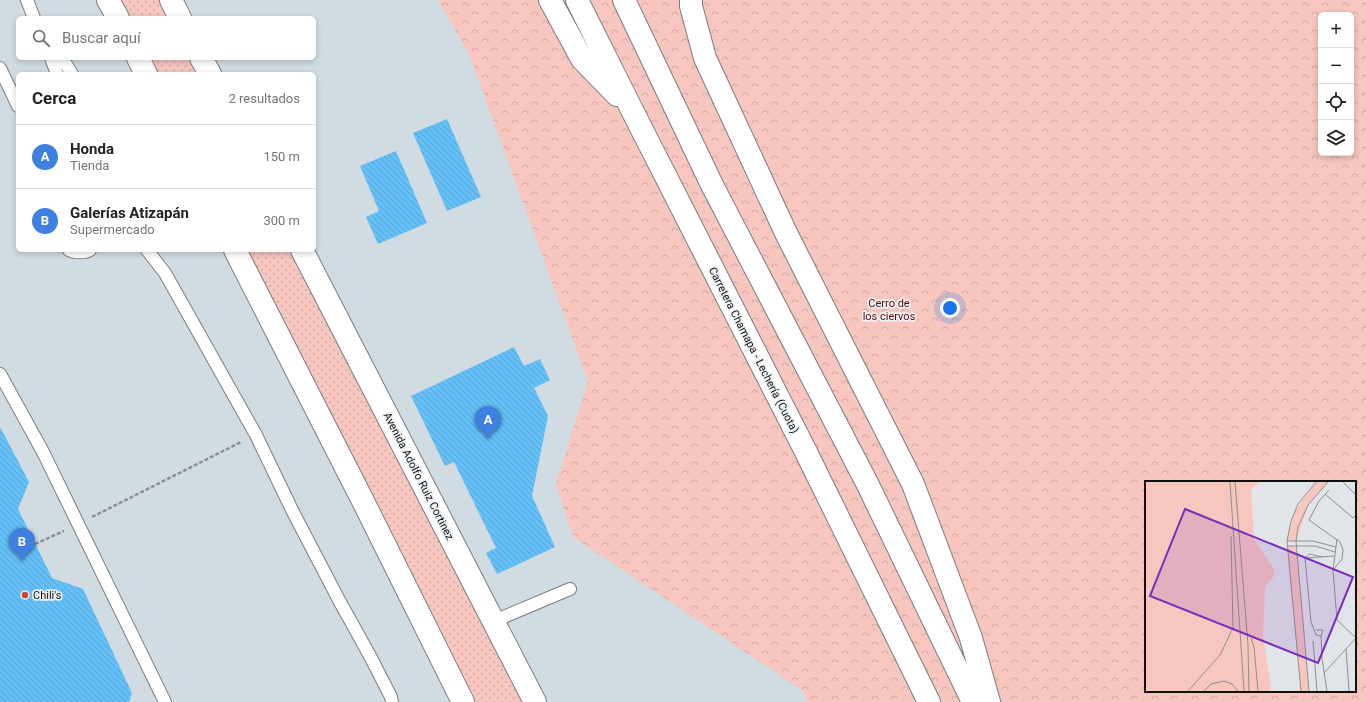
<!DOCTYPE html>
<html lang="es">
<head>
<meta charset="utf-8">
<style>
  :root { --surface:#fff; --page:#f6f6f6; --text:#222; --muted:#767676; --line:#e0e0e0; --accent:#cf4234 }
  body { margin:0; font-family:Roboto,sans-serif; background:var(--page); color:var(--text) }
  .controls { position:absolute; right:12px; top:12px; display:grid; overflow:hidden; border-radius:6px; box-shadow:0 2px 6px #0003 }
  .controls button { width:36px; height:36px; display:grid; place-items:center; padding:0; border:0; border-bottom:1px solid var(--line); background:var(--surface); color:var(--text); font:20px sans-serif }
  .you { position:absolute; left:950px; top:308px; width:14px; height:14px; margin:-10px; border:3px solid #fff; border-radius:50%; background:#1a73e8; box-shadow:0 0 0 6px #1a73e833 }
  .badge { display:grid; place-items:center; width:26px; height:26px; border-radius:50%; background:var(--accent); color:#fff; font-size:13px; font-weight:700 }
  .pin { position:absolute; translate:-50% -33px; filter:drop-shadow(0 1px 2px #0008) }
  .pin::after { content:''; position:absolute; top:21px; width:14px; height:12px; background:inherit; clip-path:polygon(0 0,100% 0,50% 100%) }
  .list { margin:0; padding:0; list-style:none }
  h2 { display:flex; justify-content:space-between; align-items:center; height:52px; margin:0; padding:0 16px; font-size:17px }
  h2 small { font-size:13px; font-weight:400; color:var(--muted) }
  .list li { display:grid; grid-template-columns:26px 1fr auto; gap:12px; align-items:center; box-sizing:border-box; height:64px; padding:0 16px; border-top:1px solid var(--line) }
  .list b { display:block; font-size:15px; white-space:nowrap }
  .list p { margin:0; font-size:13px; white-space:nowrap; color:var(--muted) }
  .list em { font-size:13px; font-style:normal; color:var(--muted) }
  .icon { flex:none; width:22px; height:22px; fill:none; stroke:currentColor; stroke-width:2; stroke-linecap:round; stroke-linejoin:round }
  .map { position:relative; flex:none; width:1366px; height:702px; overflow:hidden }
  .search { position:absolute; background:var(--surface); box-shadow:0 2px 6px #0003; left:16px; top:16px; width:300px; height:44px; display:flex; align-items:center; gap:10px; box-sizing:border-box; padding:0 14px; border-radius:6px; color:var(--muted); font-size:15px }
  .panel { position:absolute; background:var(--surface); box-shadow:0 2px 6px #0003; left:16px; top:72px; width:300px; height:180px; border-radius:6px }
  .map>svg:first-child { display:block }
  .built { fill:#d1dbe2; fill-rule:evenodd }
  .forest { fill:url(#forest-crowns); fill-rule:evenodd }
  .park { fill:url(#park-dots) }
  .building { fill:url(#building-back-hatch) }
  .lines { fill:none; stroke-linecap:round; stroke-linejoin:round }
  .service-casing { stroke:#7a7d7f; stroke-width:14 }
  .primary-casing { stroke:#7a7d7f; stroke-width:24 }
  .motorway-casing { stroke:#7a7d7f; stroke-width:24 }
  .path { stroke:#8d8f91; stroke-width:2.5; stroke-dasharray:4 2; stroke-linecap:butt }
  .service { stroke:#fff; stroke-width:12 }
  .primary { stroke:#fff; stroke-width:22 }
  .motorway { stroke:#fff; stroke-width:22 }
  .poi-dot { fill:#cf4234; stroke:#eff2f5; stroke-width:1.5 }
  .labels { text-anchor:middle; stroke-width:3.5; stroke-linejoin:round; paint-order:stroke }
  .park-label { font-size:11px; fill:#5f0a06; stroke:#eff2f5 }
  .street-label { font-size:11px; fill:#0f1111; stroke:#eff2f5 }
  .poi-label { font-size:11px; fill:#0f1111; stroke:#eff2f5; text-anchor:start }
  .inset-road { fill:none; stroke:#8e9091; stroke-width:1 }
  .view { fill:#7b2cbf; fill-opacity:0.15; stroke:#7b2cbf; stroke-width:2 }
  .inset-edge { fill:none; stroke:#0f1111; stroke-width:2 }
</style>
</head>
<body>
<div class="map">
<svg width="1366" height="702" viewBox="0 0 1366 702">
  <defs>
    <pattern id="forest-crowns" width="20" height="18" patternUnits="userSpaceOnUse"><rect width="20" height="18" fill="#f6c6bf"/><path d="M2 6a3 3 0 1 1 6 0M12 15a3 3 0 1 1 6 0" fill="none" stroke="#d2a9a3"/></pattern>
    <pattern id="park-dots" width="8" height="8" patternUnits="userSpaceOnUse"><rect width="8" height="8" fill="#f6c6bf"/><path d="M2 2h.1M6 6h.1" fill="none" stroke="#d2a9a3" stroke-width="1.8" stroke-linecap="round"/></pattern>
    <pattern id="building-back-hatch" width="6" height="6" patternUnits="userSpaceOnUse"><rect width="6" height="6" fill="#64c0f6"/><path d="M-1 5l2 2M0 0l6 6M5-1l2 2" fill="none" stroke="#56a4d2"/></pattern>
  </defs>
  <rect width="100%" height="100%" fill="#e2e5e7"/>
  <!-- built -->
  <path class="built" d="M0 0H1366V269L1146 482V686L1138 702H0ZM1321 15H1351V153H1321ZM18 18H314V58H18ZM18 74H314V250H18Z"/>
  <!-- forest -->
  <path class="forest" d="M438 0H1366V702H808L803 691 573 537 556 484 588 381 469 54ZM1321 15H1351V153H1321ZM1146 482H1355V691H1146Z"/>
  <!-- park -->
  <path class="park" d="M108 0H171L180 18H118Z
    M138 58H201L210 74H146Z
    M235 250H302L535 702H463Z"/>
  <!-- building -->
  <path class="building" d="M447 119 481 197 447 211 413 133Z
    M396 151 427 223 378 244 366 217 379 211 360 166Z
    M514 347 524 366 540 359 550 380 534 388 548 416 532 496 555 547 497 574 486 553 496 548 454 462 445 466 411 396Z
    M0 427 29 482 18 509 52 578 83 589 132 693 129 702H0Z"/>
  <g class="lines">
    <!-- service casing -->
    <g class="service-casing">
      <path id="service" d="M27 0 34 18
        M51 58 57 74
        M62 58 72 74
        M0 68 18 106
        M69 250C74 253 85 253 90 250
        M147 250 165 273 256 435 293 512 340 602 370 656 391 697 392 702
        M0 374 43 452 165 702
        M494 621 570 589"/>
    </g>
    <!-- primary casing -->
    <g class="primary-casing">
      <path id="primary" d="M108 0 118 18
        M171 0 180 18
        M138 58 146 74
        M201 58 210 74
        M235 250 364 503 463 702
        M302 250 535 702"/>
    </g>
    <!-- motorway casing -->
    <g class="motorway-casing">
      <path id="motorway" d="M550 0 582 59 617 95
        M577 0 632 110 806 452 929 702
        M624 0 712 185 867 483 973 702
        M691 0V6L705 58 786 233 913 484 971 638 989 702"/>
    </g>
    <!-- path -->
    <path class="path" d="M92 517 241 442
      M35 544 64 531"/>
    <!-- service -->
    <use href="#service" class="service"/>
    <!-- primary -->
    <use href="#primary" class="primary"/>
    <!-- motorway -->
    <use href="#motorway" class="motorway"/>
  </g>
  <!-- markers -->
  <circle class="poi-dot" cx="25" cy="595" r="4"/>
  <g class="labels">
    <!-- park labels -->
    <g class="park-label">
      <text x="889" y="307">Cerro de<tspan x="889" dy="13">los ciervos</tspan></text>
    </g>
    <!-- street labels -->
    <g class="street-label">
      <text transform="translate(754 350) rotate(63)" y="4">Carretera Chamapa - Lechería (Cuota)</text>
      <text transform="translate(419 476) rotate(63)" y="4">Avenida Adolfo Ruiz Cortinez</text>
    </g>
    <!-- poi labels -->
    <g class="poi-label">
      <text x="33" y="599">Chili's</text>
    </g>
  </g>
  <!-- overview -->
  <g transform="translate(1145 481)">
    <rect width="211" height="211" fill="#e2e5e7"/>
    <path d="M0 1H115L106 8 109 58 129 88V95L120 106 118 153 126 210H4L0 206Z" fill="#f6c6bf"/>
    <path d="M171 1H183L163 24 151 60H142L150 30ZM142 65H151L164 210H156Z" fill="#f6c6bf"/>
    <path class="inset-road" d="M85 1 99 210M90 1 103 164 104 210M198 1 211 14M184 9 174 20 164 39 195 61 198 69 197 78 188 89M180 13 208 37 211 34M192 58 188 89 192 139 211 157M142 60H168L191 66M142 65H170L190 71M160 77 189 75M171 149H178L176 155 171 154 166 141 160 77 164 73 177 76M176 155 177 178 182 210M106 157 109 166 113 210M168 160 172 210M201 168 204 210M179 192 211 157M43 210 75 174 88 147 86 55M59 210 66 203 79 200 87 203 93 210M156 210 142 60 146 40 153 23 171 1M164 210 151 60 153 46 163 24 183 1"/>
    <path class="view" d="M40 28 208 96 173 182 5 115Z"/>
    <rect width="211" height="211" class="inset-edge"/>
  </g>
</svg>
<div class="controls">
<button>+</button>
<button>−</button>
<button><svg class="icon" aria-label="locate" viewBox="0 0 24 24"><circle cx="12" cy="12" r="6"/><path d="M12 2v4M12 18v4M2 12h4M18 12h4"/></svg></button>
<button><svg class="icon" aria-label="layers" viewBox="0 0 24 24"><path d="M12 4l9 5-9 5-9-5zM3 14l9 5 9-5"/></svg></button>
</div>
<div class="you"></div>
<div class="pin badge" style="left:488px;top:439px;background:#3f7fe0">A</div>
<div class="pin badge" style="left:22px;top:561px;background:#3f7fe0">B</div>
<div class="search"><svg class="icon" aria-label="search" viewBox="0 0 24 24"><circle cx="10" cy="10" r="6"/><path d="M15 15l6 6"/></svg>Buscar aquí</div>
<section class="panel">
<h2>Cerca<small>2 resultados</small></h2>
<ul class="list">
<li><span class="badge" style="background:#3f7fe0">A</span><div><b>Honda</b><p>Tienda</p></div><em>150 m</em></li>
<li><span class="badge" style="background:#3f7fe0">B</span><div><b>Galerías Atizapán</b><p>Supermercado</p></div><em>300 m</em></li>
</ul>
</section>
</div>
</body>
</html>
